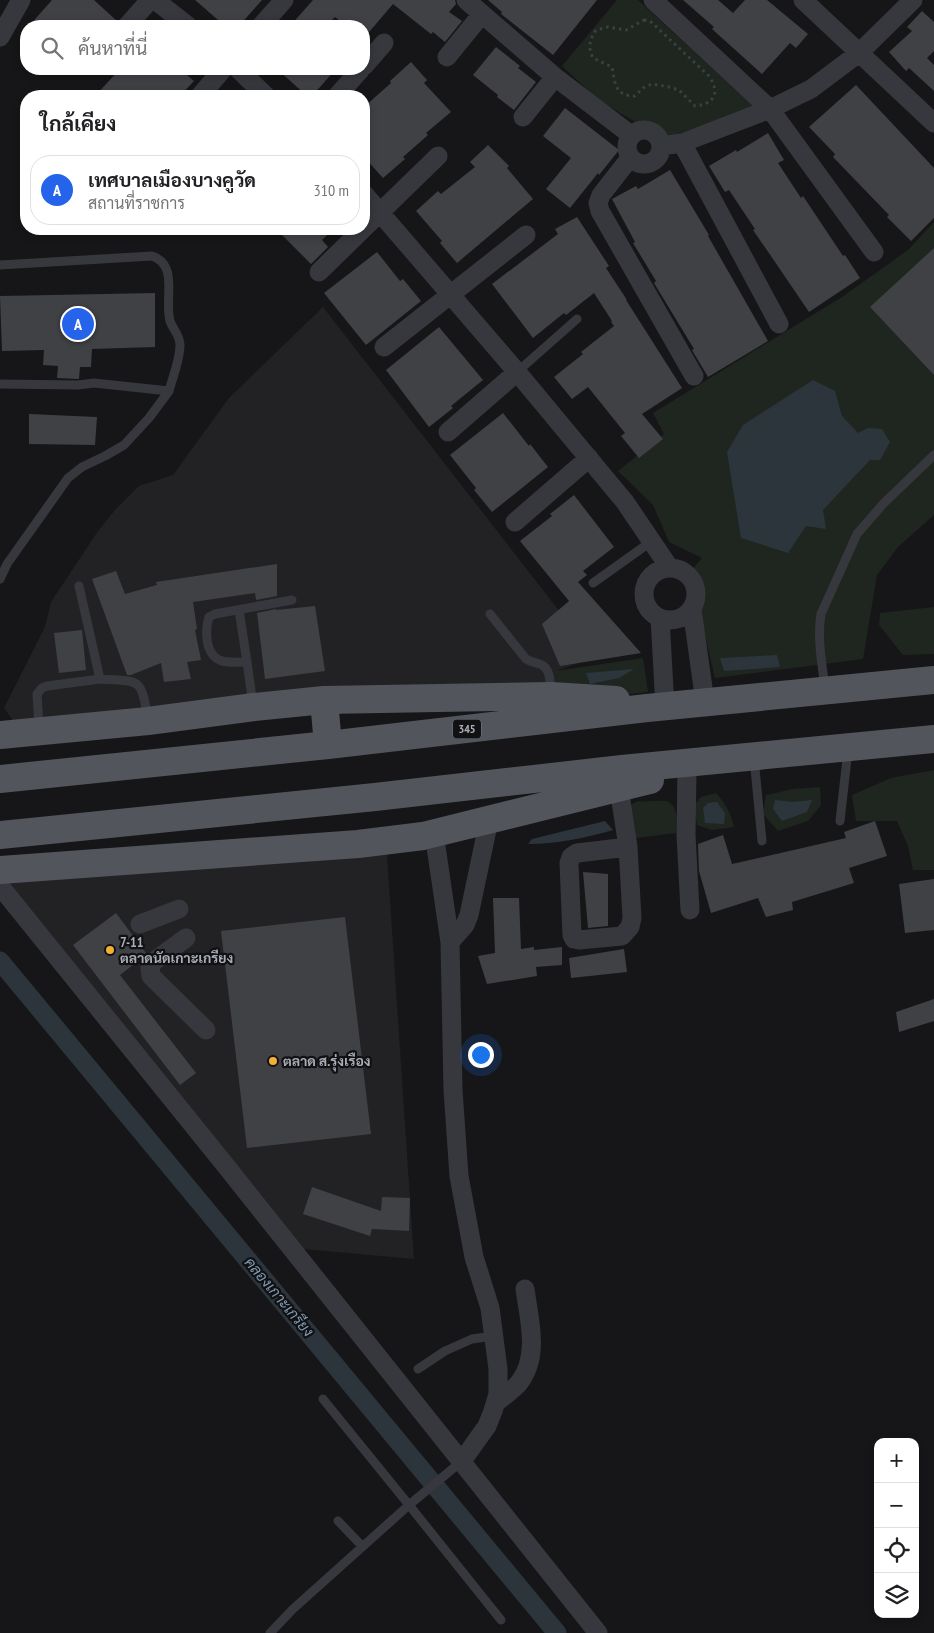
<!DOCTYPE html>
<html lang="th">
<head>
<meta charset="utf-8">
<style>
  :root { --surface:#fff; --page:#f2f2f2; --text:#202124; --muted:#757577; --line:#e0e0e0; --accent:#2563eb }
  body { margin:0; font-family:"PT Sans Narrow",Sarabun,sans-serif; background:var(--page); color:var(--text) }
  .controls { position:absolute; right:15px; bottom:15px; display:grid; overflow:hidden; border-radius:10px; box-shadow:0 2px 8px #0003 }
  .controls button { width:45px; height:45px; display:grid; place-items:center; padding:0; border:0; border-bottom:1px solid var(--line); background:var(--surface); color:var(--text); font:25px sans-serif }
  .you { position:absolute; left:480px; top:1054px; width:18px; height:18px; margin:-12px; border:4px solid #fff; border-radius:50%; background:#1a73e8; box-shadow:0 0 0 8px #1a73e833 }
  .badge { display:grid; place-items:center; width:32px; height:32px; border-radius:50%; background:var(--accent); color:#fff; font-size:16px; font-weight:700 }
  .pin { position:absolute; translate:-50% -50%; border:2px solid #fff; box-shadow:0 1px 5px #0006 }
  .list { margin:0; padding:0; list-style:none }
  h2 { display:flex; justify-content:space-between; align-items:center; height:65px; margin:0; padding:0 20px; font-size:21px }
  h2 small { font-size:16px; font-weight:400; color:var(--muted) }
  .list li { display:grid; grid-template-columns:32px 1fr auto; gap:15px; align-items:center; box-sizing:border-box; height:70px; margin:0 10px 10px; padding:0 10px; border:1px solid var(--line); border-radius:20px }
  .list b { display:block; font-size:19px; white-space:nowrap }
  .list p { margin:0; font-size:16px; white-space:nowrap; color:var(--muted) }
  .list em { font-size:16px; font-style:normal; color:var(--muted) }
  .icon { flex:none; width:28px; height:28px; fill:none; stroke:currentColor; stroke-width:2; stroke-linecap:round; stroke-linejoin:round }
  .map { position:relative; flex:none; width:934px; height:1633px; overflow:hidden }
  .search { position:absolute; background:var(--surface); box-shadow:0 2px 8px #0003; left:20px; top:20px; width:350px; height:55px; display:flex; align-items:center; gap:12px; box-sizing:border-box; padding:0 18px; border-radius:20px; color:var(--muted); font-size:19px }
  .panel { position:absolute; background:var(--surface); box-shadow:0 2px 8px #0003; left:20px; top:90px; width:350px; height:145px; border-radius:20px }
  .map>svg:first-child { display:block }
  .built { fill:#222225 }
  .green { fill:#1e261f }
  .water { fill:#2c353c }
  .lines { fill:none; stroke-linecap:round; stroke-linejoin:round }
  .canal { stroke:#2c353c; stroke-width:19 }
  .building { fill:#404145 }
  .path { stroke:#3d3f44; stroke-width:3; stroke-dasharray:2.5 4; stroke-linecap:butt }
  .lane { stroke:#37383d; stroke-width:9 }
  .street { stroke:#37383d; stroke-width:19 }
  .primary { stroke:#53555c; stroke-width:28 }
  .poi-dot { fill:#f2b134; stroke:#111113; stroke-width:2 }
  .labels { text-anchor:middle; stroke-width:4.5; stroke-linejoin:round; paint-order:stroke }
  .shield { fill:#111113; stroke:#7b7e86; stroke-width:1 }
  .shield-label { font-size:12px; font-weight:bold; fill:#a8adb8 }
  .poi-label { font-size:14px; font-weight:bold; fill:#a8adb8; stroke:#111113; text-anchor:start }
  .water-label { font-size:15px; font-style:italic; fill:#7f9bb3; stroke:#111113 }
</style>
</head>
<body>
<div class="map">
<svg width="934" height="1633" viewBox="0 0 934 1633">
  <rect width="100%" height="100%" fill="#161618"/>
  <!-- built -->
  <path class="built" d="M323 307 595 657 556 671 563 696 22 733 4 708 45 627 51 602 98 531 115 510 139 486 173 475 229 398Z
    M386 840 414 1259 292 1248 0 874Z"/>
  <!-- green -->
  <path class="green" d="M617 0H638L754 107 664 139 598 100 562 66Z
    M934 222V515L898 547 877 575 863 659 715 678 700 614 703 602V591L698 580 690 572 702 558 669 542 653 505 618 471 664 434 653 413 842 297 908 250Z
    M934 607V654L903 655 879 625 880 613Z
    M643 658 648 692 613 696 561 689 555 671Z
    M934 770V870H913L908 846 897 821H856L852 795 891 778Z
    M820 787 821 805 808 821 778 831 763 814 766 795 793 789Z
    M716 793C726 804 731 813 734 827L712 830 697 825 694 805 701 797Z
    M638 801C645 802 660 800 666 801 679 805 677 823 676 833L629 839 630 805Z"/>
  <!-- water -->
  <path class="water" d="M813 380 835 391 842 416 858 433 868 428 882 429 890 442 880 460H870L823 510 826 529 806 526 788 553 741 538 727 452 743 425Z
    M777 655 780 667 724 671 720 658Z
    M634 669 619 678 590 684 586 673Z
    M775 800 793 802 812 800 807 812 782 821 773 809Z
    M717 802 725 813 724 824 705 823 703 808 708 803Z
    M605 821 613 830C585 838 557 844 528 844L532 839Z"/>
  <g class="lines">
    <!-- canal -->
    <path class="canal" d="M0 961 557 1633"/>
  </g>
  <!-- building -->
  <path class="building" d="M52 0H94L117 21 116 26H29Z
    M195 0H262L239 26H225Z
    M313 0H455L456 4 449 12 462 21 445 42 433 32 431 34 393 4 364 38V26H346L335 17 326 26H290Z
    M488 0H597L553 55 501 14 502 12Z
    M683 0H718L733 13 745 0H767L808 34 796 48 790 43 762 74 712 29 714 27Z
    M922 11 934 22V51L927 58 934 65V91L909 68 906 71 889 52 912 31 907 27Z
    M496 47 520 66 518 68 536 82 514 110 497 97 498 95 473 75Z
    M411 62 427 80 424 83 451 112 426 133 428 135 403 157 405 159 383 178 364 157V107L391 83 390 81Z
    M120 69H180L194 81 180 96H95Z
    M277 69H336L312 96H307Z
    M856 85 934 168V218L911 241 887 217 889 215 833 157 835 154 809 127Z
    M565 108 619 150 599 175 598 173 570 208 546 189 571 158 543 136Z
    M768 133 784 160 778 163 801 198 803 196 843 256 845 255 860 278 809 312 773 259 753 230 755 229 729 190 725 192 709 166 736 150 737 152Z
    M488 145 509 166 507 168 533 199 457 263 440 243 442 241 416 211 438 191 441 194 475 167 470 162Z
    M670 170 709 235 708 236 768 341 708 377 692 350 694 349 654 283 656 281 633 243 635 242 612 199 636 186 638 189Z
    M577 217 609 266 606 268 627 300H626L682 388 642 414 663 439 639 458 621 436 625 433 588 387 572 399 554 377 583 354 581 352 614 326 611 322 612 321 594 293 566 315 564 313 533 338 492 284 558 234 555 229Z
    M276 229H333L322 240 328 247 311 264Z
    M934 248V375L870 307Z
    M377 252 400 281 403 279 421 301 366 345 324 293Z
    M155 293V347L92 349 91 367H80L79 379 57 378 58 366 43 365 44 350 2 351 0 296Z
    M439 327 483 380 451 406 453 408 429 427 386 370Z
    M503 413 529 446 530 444 548 467 492 512 474 490 476 488 450 455Z
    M29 414 97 417 95 445 29 444Z
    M574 495 614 547 583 571 587 575 578 582 641 653 560 666 542 624 569 601 520 541 552 516 550 514Z
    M277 564V596L256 600 255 593 193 602 197 629 195 630 201 660 187 662 191 679 164 682 161 663 131 675H127L92 579 116 571 125 594 157 585 156 582Z
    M315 606 325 671 265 679 257 613 276 609V610Z
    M82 630 86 670 59 673 54 633Z
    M875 821 887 856 849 868 854 883 792 902 793 910 766 917 758 898 711 913 699 871 698 844 723 835 732 864 846 838 844 832Z
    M583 872 608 874V926L588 928Z
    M934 879V930L905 933 899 884Z
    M493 898H519L521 949 534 947V950L562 947V965L536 967 537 976 487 984 478 956 495 953Z
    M116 913 146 953 142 958 120 975 196 1073 180 1085 73 945Z
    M345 917 371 1134 247 1148 221 931Z
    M624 949 627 972 571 978 569 958Z
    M934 999V1021L899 1032 896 1012Z
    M312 1187 381 1211 382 1197 410 1198 409 1231 372 1229 370 1236 303 1214Z"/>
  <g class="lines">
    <!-- path -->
    <path class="path" d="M644 20 650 21 710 77C720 94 714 104 695 106L679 90 669 87 652 84 643 88 635 96C615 96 615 84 612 67L593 58C588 47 589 41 596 30L608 27 626 30Z"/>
    <!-- lane -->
    <path class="lane" d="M0 265 152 256C179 265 164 299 170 321 173 330 180 335 180 345 180 360 173 376 169 391
      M517 372 577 319
      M0 384 78 385 94 383 169 391 149 418 124 445 105 456 82 467 68 478 7 564 0 579
      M593 583 652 541
      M79 586 100 679C141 682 140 676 148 718
      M239 610 247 662
      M490 614 526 659C532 663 537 662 542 665 551 670 550 684 551 693
      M825 688C822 664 817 638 821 614L857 534 883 504 934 455
      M253 705 247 662C230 662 214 666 208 645 206 636 206 626 209 617L215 614 292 600
      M39 727 37 694 42 688 47 686 100 679
      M754 758 762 841
      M840 821 848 750
      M418 1369 445 1351 472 1339 494 1336
      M323 1399 409 1505 462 1461
      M338 1521 362 1546
      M270 1633 293 1609 409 1505 501 1620"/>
    <!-- street -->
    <path class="street" d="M155 0 188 26
      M466 0 555 77 631 135
      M653 0 770 109 874 252
      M803 0 934 123
      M127 26 150 0
      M261 26 284 0
      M0 37 21 0
      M447 57 482 14
      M364 66 384 43
      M238 69 266 96
      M200 96 223 69
      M337 96 361 69
      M523 117 555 77
      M627 147a17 17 0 1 1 34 0a17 17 0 1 1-34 0Z
      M682 143 779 324
      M661 146 682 143 770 109 811 89 859 53 913 0
      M630 158 601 195 598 203 600 211 694 376
      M364 194 517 372 625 502 669 567
      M364 228 438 156
      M319 272 363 229
      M384 347 526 235
      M448 432 517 372
      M515 522 589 458
      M644 594a26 26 0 1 1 52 0a26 26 0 1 1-52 0Z
      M692 609 705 702
      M660 618 665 707
      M687 771 686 835 690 910
      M619 788 628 847 632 918 630 927 622 936 579 940 574 939 572 935 569 863 571 857 577 853 628 847
      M434 833 450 942 453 1090 459 1176 474 1257 490 1308 498 1369V1394L493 1411 487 1426 462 1461
      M0 886 226 1166 598 1633
      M140 924 179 909
      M186 938 153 962 150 968 151 976 206 1030
      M450 942 465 925 469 915 489 820
      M495 1404C502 1397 512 1391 519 1383 540 1356 529 1319 525 1289"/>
    <!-- primary -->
    <path class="primary" d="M324 700 328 745
      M0 735 148 721 254 707 324 700 551 696 616 700
      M0 779 328 745 647 708 934 680
      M0 835 375 797 622 769 934 739
      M0 870 358 844 423 836 650 780"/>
  </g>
  <!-- markers -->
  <g class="poi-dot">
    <circle cx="110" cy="950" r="5"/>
    <circle cx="273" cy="1061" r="5"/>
  </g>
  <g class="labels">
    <!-- shield labels -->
    <rect class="shield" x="453" y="719.5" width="28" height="19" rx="4"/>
    <g class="shield-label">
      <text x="467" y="733">345</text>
    </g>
    <!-- poi labels -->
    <g class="poi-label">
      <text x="120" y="947">7-11<tspan x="120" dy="16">ตลาดนัดเกาะเกรียง</tspan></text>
      <text x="283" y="1066">ตลาด ส.รุ่งเรือง</text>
    </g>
    <!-- water labels -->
    <g class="water-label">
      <text transform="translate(279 1297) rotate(50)" y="5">คลองเกาะเกรียง</text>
    </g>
  </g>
</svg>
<div class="controls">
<button>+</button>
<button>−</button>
<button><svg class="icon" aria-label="locate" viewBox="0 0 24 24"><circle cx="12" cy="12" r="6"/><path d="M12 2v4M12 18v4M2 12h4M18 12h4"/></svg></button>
<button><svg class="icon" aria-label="layers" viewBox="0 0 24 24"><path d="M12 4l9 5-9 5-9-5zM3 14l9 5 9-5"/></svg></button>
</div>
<div class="you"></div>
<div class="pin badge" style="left:78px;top:324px">A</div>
<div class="search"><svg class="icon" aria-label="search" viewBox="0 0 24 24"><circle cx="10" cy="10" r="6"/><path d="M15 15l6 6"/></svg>ค้นหาที่นี่</div>
<section class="panel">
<h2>ใกล้เคียง<small></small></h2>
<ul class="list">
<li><span class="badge">A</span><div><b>เทศบาลเมืองบางคูวัด</b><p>สถานที่ราชการ</p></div><em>310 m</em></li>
</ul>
</section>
</div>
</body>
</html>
